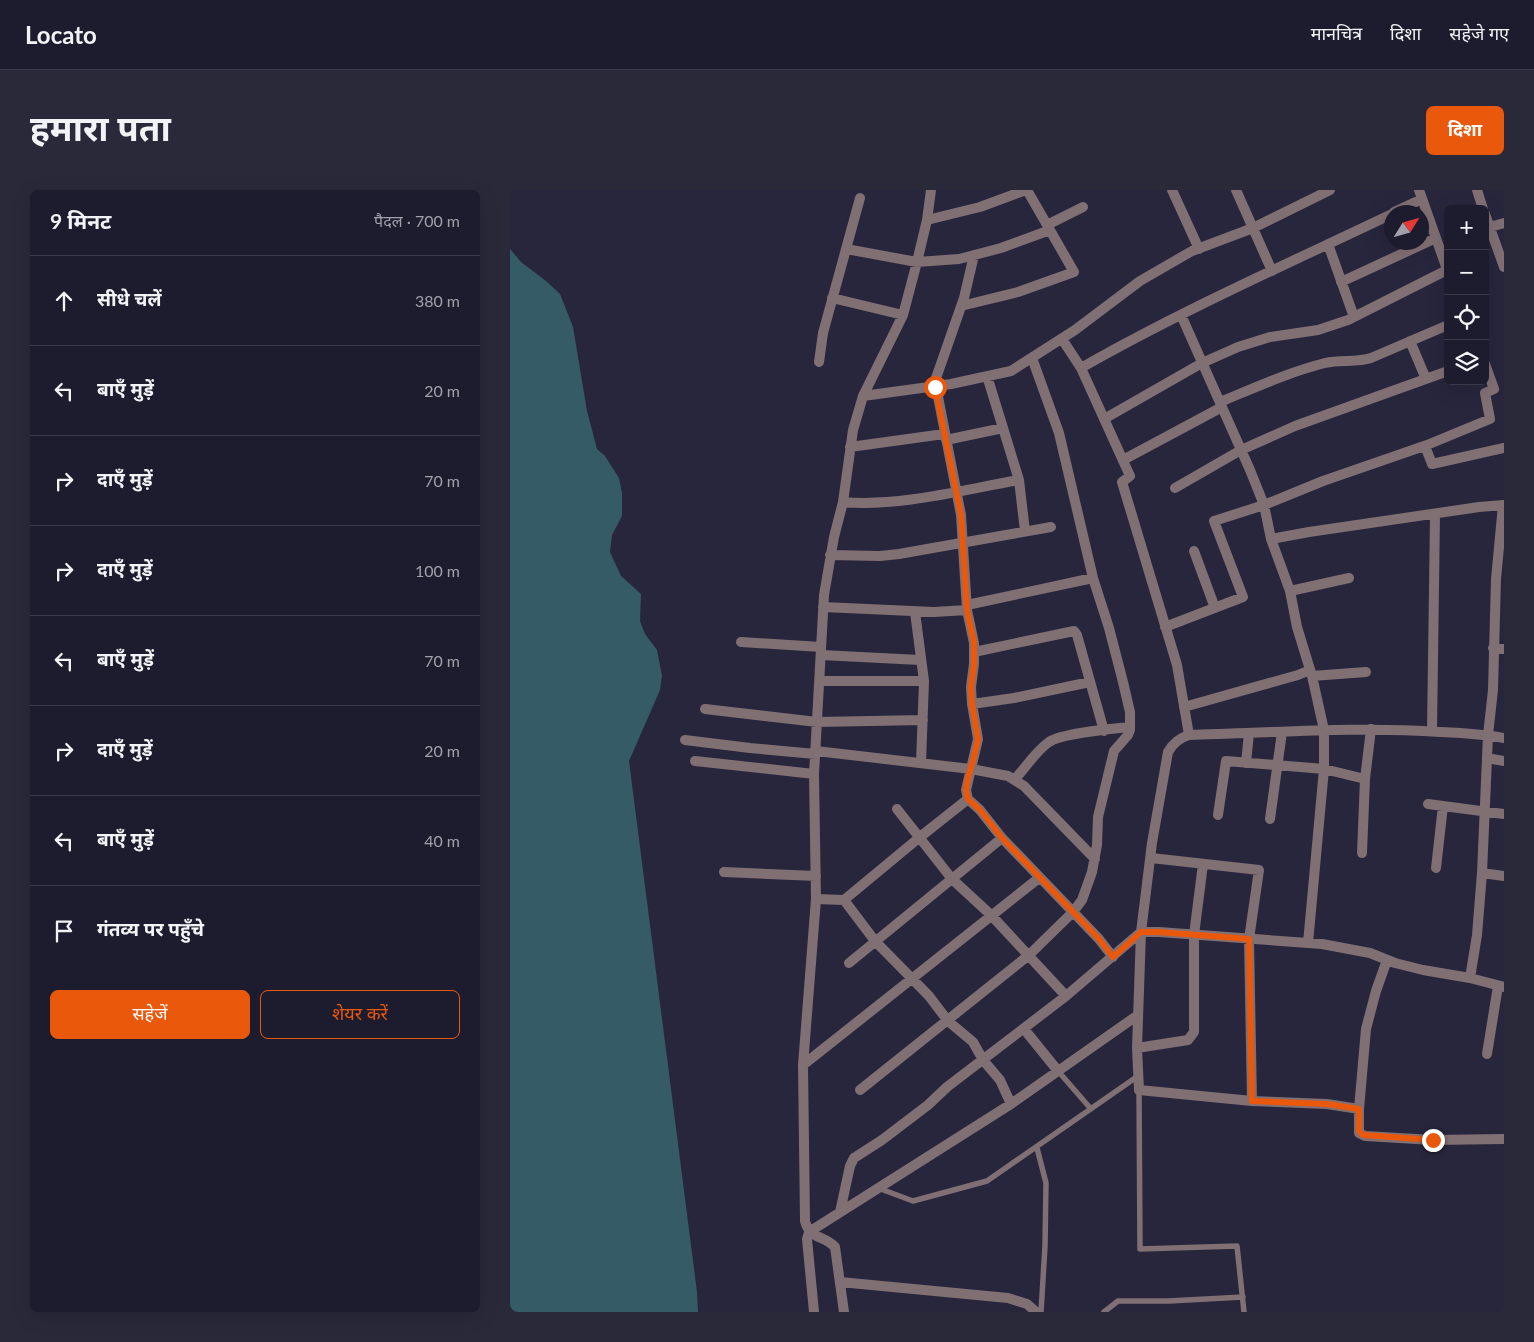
<!DOCTYPE html>
<html lang="hi">
<head>
<meta charset="utf-8">
<style>
  :root { --surface:#1d1c2e; --page:#2a293a; --text:#f1f3f6; --muted:#a0a1aa; --line:#3b3a4a; --accent:#ea580c }
  body { margin:0; font-family:Lato,"Noto Sans Devanagari",sans-serif; background:var(--page); color:var(--text) }
  .controls { position:absolute; right:15px; top:15px; display:grid; overflow:hidden; border-radius:8px; box-shadow:0 5px 20px #0002 }
  .controls button { width:45px; height:45px; display:grid; place-items:center; padding:0; border:0; border-bottom:1px solid var(--line); background:var(--surface); color:var(--text); font:25px sans-serif }
  .compass { position:absolute; left:874px; top:15px; width:45px; height:45px; border-radius:50%; background:var(--surface); box-shadow:0 5px 20px #0002; rotate:53deg }
  .stop { position:absolute; width:15px; height:15px; margin:-11px; border:4px solid #ea580c; border-radius:50%; background:#fff }
  .stop.end { background:#ea580c; border-color:#fff; box-shadow:0 1px 5px #0008 }
  .list { margin:0; padding:0; list-style:none }
  h2 { display:flex; justify-content:space-between; align-items:center; height:65px; margin:0; padding:0 20px; font-size:21px }
  h2 small { font-size:16px; font-weight:400; color:var(--muted) }
  .list li { display:grid; grid-template-columns:32px 1fr auto; gap:15px; align-items:center; box-sizing:border-box; height:90px; padding:0 20px; border-top:1px solid var(--line) }
  .list b { display:block; font-size:19px; white-space:nowrap }
  .list em { font-size:16px; font-style:normal; color:var(--muted) }
  .actions { display:flex; gap:10px; padding:15px 20px }
  .actions a { flex:1; padding:11px 0; border:1px solid var(--accent); border-radius:8px; text-align:center; font-size:18px; color:var(--accent) }
  .actions .main { background:var(--accent); color:#fff }
  .icon { flex:none; width:28px; height:28px; fill:none; stroke:currentColor; stroke-width:2; stroke-linecap:round; stroke-linejoin:round }
  .map { position:relative; flex:none; width:994px; height:1122px; overflow:hidden; border-radius:8px }
  header { display:flex; align-items:center; gap:30px; box-sizing:border-box; height:70px; padding:0 25px; background:var(--surface); border-bottom:1px solid var(--line) }
  header strong { font-size:24px }
  nav { display:flex; gap:28px; margin-inline-start:auto; font-size:18px }
  .intro { display:flex; align-items:center; justify-content:space-between; box-sizing:border-box; height:120px; padding:0 30px }
  h1 { margin:0; font-size:35px }
  .button { padding:12px 22px; border-radius:8px; background:var(--accent); color:#fff; font-size:18px; font-weight:700 }
  main { display:flex; gap:30px; padding:0 30px }
  aside { flex:1; background:var(--surface); border-radius:8px; box-shadow:0 5px 20px #0002 }
  .map>svg:first-child { display:block }
  .water { fill:#355b67 }
  .lines { fill:none; stroke-linecap:round; stroke-linejoin:round }
  .lane { stroke:#806f73; stroke-width:5.5 }
  .street { stroke:#806f73; stroke-width:10 }
  .route { stroke:#ea580c; stroke-width:6 }
</style>
</head>
<body>
<header>
<strong>Locato</strong>
<nav><a>मानचित्र</a><a>दिशा</a><a>सहेजे गए</a></nav>
</header>
<div class="intro"><h1>हमारा पता</h1><a class="button">दिशा</a></div>
<main>
<aside>
<h2>9 मिनट<small>पैदल · 700 m</small></h2>
<ul class="list">
<li><svg class="icon" aria-label="ahead" viewBox="0 0 24 24"><path d="M12 20V5M6 11l6-6 6 6"/></svg><div><b>सीधे चलें</b></div><em>380 m</em></li>
<li><svg class="icon" aria-label="left" viewBox="0 0 24 24"><path d="M17 20v-9H6M10 6l-5 5 5 5"/></svg><div><b>बाएँ मुड़ें</b></div><em>20 m</em></li>
<li><svg class="icon" aria-label="right" viewBox="0 0 24 24"><path d="M7 20v-9h11M14 6l5 5-5 5"/></svg><div><b>दाएँ मुड़ें</b></div><em>70 m</em></li>
<li><svg class="icon" aria-label="right" viewBox="0 0 24 24"><path d="M7 20v-9h11M14 6l5 5-5 5"/></svg><div><b>दाएँ मुड़ें</b></div><em>100 m</em></li>
<li><svg class="icon" aria-label="left" viewBox="0 0 24 24"><path d="M17 20v-9H6M10 6l-5 5 5 5"/></svg><div><b>बाएँ मुड़ें</b></div><em>70 m</em></li>
<li><svg class="icon" aria-label="right" viewBox="0 0 24 24"><path d="M7 20v-9h11M14 6l5 5-5 5"/></svg><div><b>दाएँ मुड़ें</b></div><em>20 m</em></li>
<li><svg class="icon" aria-label="left" viewBox="0 0 24 24"><path d="M17 20v-9H6M10 6l-5 5 5 5"/></svg><div><b>बाएँ मुड़ें</b></div><em>40 m</em></li>
<li><svg class="icon" aria-label="arrive" viewBox="0 0 24 24"><path d="M6 21V4h12l-3 4 3 4H6"/></svg><div><b>गंतव्य पर पहुँचे</b></div></li>
</ul>
<div class="actions"><a class="main">सहेजें</a><a>शेयर करें</a></div>
</aside>
<div class="map">
<svg width="994" height="1122" viewBox="0 0 994 1122">
  <rect width="100%" height="100%" fill="#27263d"/>
  <!-- water -->
  <path class="water" d="M0 59 11 72 36 91 50 104 63 137 77 221 87 259 95 266 109 288 112 303V326L102 345 100 362 111 386 131 404 130 431 135 444 147 460 152 486 150 500 119 571 187 1102 188 1122H0Z"/>
  <g class="lines">
    <!-- lane -->
    <path class="lane" d="M548 881 581 919
      M629 900 630 1059 727 1056 734 1122
      M527 958 536 993 535 1056 531 1122
      M368 998 403 1011 477 991 628 886
      M594 1122 608 1111H659L733 1107"/>
    <!-- street -->
    <path class="street" d="M662 0 689 59
      M726 0 762 81
      M909 0 938 82
      M967 0 973 19
      M884 22 912 9
      M975 24 994 77
      M417 30 470 17 516 0
      M537 35 573 17
      M980 37 994 33
      M818 54 844 127
      M336 59 407 72 449 69 491 58 540 40
      M464 65 454 108 425 191 451 325 457 420 464 453V474L461 497 462 514 468 549 456 600 458 609 470 620 492 648 589 749 603 767
      M831 92 926 48
      M322 108 393 125
      M451 116 508 102 564 82 517 0
      M671 125 740 280 754 315 761 349 780 401 787 437 802 486 814 540V579L798 753
      M552 149 571 178
      M900 151 916 189
      M309 172 313 143 350 8
      M477 186 509 290 515 341
      M353 206 441 194 501 181 565 140 630 91 682 61 743 38 820 0
      M710 212C744 198 779 182 815 173 831 169 846 173 861 168L938 135
      M594 229 692 173 728 157 760 147 808 140 838 130 937 80
      M436 250 493 238
      M915 256 922 274 994 258
      M340 257 434 244
      M613 270 712 217
      M665 298 731 260 785 236 938 181
      M333 312C390 317 452 300 509 290
      M761 349 799 342 969 317 994 315
      M684 361 705 418
      M320 365 370 366 389 364 541 337
      M780 401 839 388
      M457 415 583 388
      M313 417 424 422 457 420
      M405 422 414 491 411 573
      M655 437 733 407 704 331 754 315 813 291 917 255 980 229 975 203 984 199 975 174
      M231 452 311 457
      M983 458 994 459
      M464 462 564 441 567 445 594 541
      M311 465 410 470
      M802 486 856 482
      M310 491H414
      M462 514 504 508 580 492
      M674 517 788 485 800 480
      M195 519 307 532 413 530
      M922 541 925 325
      M679 545 667 475 612 292 620 286 571 178C671 121 777 74 882 24
      M175 550 240 558 305 564
      M306 561 461 579 498 586 514 596 585 669
      M977 568 994 571
      M185 571 304 584
      M736 573 739 543
      M505 589C516 577 526 561 539 552 553 543 602 539 620 537
      M918 614 994 624
      M387 619 442 689 481 725 556 806
      M708 625 716 571 814 579 855 589
      M760 629 772 542
      M852 663 855 589 861 539
      M641 668 749 680 739 749 742 911
      M926 678 933 616
      M214 682 306 686
      M972 683 994 686
      M306 709 334 710 410 647 458 609
      M334 710 365 751 419 806 438 831 463 852 473 870 490 890 501 914
      M877 770 866 801 856 839 849 919V943L855 946 923 950 994 949
      M339 773 492 648
      M960 788 967 745 972 683 978 545 983 500 986 389 993 315
      M514 839 548 881
      M627 858 678 850 684 842V745L693 674
      M977 864 988 796
      M293 875 529 688
      M350 900 519 765 563 722 572 710 582 682 587 655 588 627 604 561 618 545 620 540V522L613 492 599 438 583 388 549 243 522 168
      M849 919 817 914 742 911 629 900 627 858 631 742 642 653 658 562C663 553 669 548 679 545 762 543 846 536 930 542 951 543 973 544 994 548
      M330 1022 340 976 344 968 372 950 418 915 437 897 556 806 631 742H649L812 754 860 763 885 773 913 780 960 788 994 797
      M330 1092 498 1108 517 1114 526 1122
      M304 1122 297 1049 299 1042 501 914 628 825
      M334 1122 325 1057C314 1045 300 1050 295 1031L293 875 306 709 304 584 314 405 324 347 333 312 343 240 353 206 393 125 407 72 417 30 421 0"/>
  </g>
  <g class="lines">
    <!-- route -->
    <path class="route" d="M425 197 451 325 457 420 464 453V474L461 497 462 514 468 549 464 567 458 588 456 600 457 605 458 609 470 620 492 648 589 749 603 767 631 742H649L739 749 742 911 817 914 849 919V941L853 945 923 950"/>
  </g>
</svg>
<div class="controls">
<button>+</button>
<button>−</button>
<button><svg class="icon" aria-label="locate" viewBox="0 0 24 24"><circle cx="12" cy="12" r="6"/><path d="M12 2v4M12 18v4M2 12h4M18 12h4"/></svg></button>
<button><svg class="icon" aria-label="layers" viewBox="0 0 24 24"><path d="M12 4l9 5-9 5-9-5zM3 14l9 5 9-5"/></svg></button>
</div>
<svg class="compass" viewBox="-18 -18 36 36"><path d="M0-13l5 13h-10z" fill="#e53935"/><path d="M0 13l5-13h-10z" fill="#a0a1aa"/></svg>
<div class="stop" style="left:425px;top:197px"></div>
<div class="stop end" style="left:923px;top:950px"></div>
</div>
</main>
</body>
</html>
